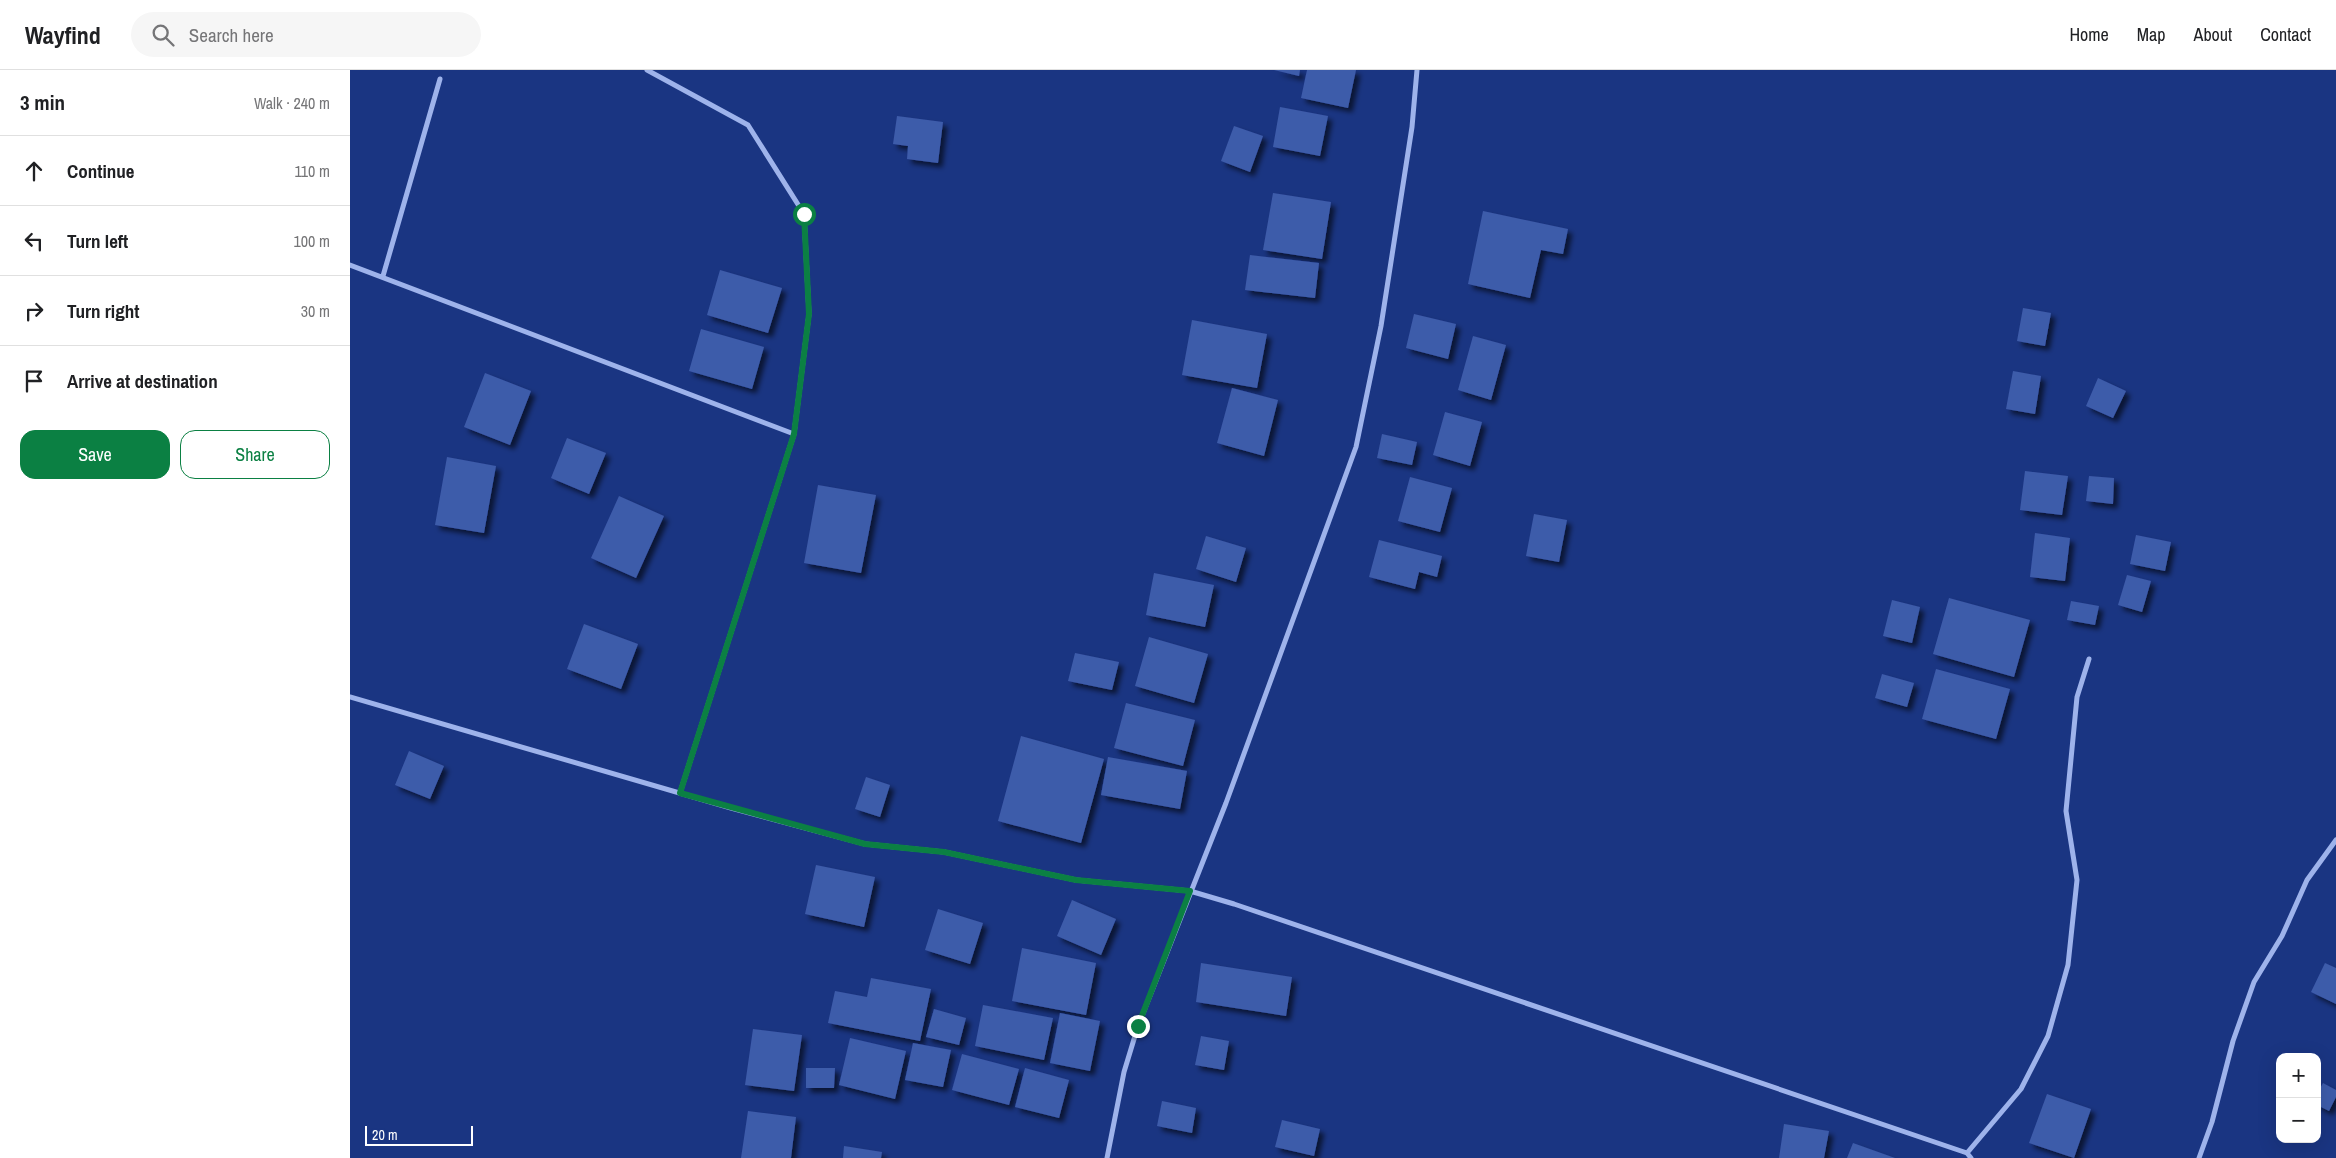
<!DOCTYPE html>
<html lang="en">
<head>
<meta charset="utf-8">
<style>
  :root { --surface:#fff; --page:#f6f6f6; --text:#202124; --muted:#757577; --line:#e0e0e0; --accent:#0b8043 }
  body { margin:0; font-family:"Archivo Narrow",sans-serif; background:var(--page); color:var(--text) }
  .controls { position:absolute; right:15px; bottom:15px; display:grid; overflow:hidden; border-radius:10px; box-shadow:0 5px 20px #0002 }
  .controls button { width:45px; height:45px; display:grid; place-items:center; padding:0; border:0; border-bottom:1px solid var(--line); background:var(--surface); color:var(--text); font:25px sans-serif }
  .scale { position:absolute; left:15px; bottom:12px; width:108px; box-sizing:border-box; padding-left:5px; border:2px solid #fff; border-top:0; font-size:14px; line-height:18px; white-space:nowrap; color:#fff; -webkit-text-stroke:4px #1a3582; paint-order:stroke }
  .stop { position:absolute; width:15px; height:15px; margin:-11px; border:4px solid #0b8043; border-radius:50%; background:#fff }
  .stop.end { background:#0b8043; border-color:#fff; box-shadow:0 1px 5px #0008 }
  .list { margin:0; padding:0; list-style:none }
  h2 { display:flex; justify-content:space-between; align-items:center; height:65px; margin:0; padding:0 20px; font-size:21px }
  h2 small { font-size:16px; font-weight:400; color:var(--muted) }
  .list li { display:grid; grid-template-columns:32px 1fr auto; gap:15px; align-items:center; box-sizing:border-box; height:70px; padding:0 20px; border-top:1px solid var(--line) }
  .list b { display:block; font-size:19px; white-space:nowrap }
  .list em { font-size:16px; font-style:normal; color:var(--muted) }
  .actions { display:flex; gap:10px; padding:15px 20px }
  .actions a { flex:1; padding:11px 0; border:1px solid var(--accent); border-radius:15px; text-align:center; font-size:18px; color:var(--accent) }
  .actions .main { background:var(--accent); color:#fff }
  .icon { flex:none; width:28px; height:28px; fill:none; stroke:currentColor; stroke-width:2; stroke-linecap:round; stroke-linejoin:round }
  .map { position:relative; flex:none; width:1986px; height:1088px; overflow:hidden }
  header { display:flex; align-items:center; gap:30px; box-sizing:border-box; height:70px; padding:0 25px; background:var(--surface); border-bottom:1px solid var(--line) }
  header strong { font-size:24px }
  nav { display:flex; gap:28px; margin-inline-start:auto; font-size:18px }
  .search { width:350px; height:45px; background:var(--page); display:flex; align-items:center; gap:12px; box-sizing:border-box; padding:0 18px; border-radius:28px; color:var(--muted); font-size:19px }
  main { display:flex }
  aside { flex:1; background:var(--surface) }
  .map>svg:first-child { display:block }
  .building { fill:#3e5baa; filter:url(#shadow) }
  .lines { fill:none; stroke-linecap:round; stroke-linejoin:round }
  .street { stroke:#9eb3eb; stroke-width:5 }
  .route { stroke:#0b8043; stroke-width:6 }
</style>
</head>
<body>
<header>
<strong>Wayfind</strong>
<div class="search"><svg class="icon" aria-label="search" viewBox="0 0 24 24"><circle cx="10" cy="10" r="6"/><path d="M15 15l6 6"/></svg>Search here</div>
<nav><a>Home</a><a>Map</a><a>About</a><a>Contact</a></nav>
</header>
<main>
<aside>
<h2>3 min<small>Walk · 240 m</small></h2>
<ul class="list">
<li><svg class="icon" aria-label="ahead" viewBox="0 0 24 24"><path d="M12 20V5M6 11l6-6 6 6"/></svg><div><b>Continue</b></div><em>110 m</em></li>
<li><svg class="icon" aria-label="left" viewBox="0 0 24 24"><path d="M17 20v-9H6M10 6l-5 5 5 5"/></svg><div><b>Turn left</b></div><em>100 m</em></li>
<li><svg class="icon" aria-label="right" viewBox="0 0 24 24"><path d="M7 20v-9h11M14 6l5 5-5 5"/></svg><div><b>Turn right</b></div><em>30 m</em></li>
<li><svg class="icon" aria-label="arrive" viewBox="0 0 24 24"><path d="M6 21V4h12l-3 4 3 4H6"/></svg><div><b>Arrive at destination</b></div></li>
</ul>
<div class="actions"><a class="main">Save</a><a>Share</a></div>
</aside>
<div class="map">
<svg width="1986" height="1088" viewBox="0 0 1986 1088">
  <defs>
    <filter id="shadow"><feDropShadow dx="4.5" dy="4.5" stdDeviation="2.5" flood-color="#0009"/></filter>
  </defs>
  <rect width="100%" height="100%" fill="#1a3582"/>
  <!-- building -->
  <path class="building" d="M924 0H950L949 6Z
    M957 0H1006L998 38 951 28Z
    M930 37 978 46 970 86 923 77Z
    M547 46 593 52 588 93 557 89 558 76 543 74Z
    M884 56 913 66 900 102 871 91Z
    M923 123 981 132 972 189 913 180Z
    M1133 141 1218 159 1213 184 1191 180 1180 228 1118 214Z
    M900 185 969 193 965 228 895 220Z
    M370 200 432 218 418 263 357 245Z
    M1673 238 1701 243 1695 276 1667 271Z
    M1064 244 1106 254 1098 289 1056 278Z
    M842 250 917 264 907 318 832 305Z
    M351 259 414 277 402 319 339 301Z
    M1123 266 1156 275 1141 330 1108 320Z
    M1663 301 1691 306 1685 344 1656 339Z
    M135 303 181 321 160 375 114 357Z
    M1748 308 1776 321 1763 348 1736 336Z
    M882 318 928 330 914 386 867 373Z
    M1095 342 1132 352 1120 396 1083 385Z
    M1032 364 1067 372 1062 395 1027 388Z
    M217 368 256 383 239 424 201 408Z
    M97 387 146 396 134 463 85 455Z
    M1675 401 1718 406 1712 445 1670 440Z
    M1739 406 1764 408 1763 434 1736 431Z
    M1060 407 1102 418 1090 462 1048 451Z
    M468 415 526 425 511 503 454 493Z
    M269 426 314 446 286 508 241 488Z
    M1184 444 1217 450 1209 492 1176 486Z
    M1685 463 1720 468 1715 511 1680 507Z
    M1786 465 1821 472 1815 501 1780 494Z
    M856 466 896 478 886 512 846 499Z
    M1029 470 1092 486 1087 507 1069 502 1065 519 1019 507Z
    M804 503 864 515 855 557 796 545Z
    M1777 505 1801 511 1792 542 1768 535Z
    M1599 528 1680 550 1664 607 1583 584Z
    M1542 530 1570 537 1562 573 1533 566Z
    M1721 531 1749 536 1745 555 1717 550Z
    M234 554 288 574 271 619 217 599Z
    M799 567 858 584 844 633 785 616Z
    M725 583 769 592 762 620 718 611Z
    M1586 599 1660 619 1646 669 1572 649Z
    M1532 604 1564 613 1557 637 1525 628Z
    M776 633 845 650 833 696 764 678Z
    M671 666 754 689 731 773 648 751Z
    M59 681 94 696 80 729 45 715Z
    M758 687 837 701 830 739 751 725Z
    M516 707 540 715 530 747 505 739Z
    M466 795 525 807 514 857 455 844Z
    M722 830 766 849 751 885 707 866Z
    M588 839 633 853 620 894 575 880Z
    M672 878 746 893 736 945 662 931Z
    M851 893 942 907 936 946 846 932Z
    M1975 893 1986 898V934L1961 922Z
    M521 908 581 919 570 971 478 953 485 921 517 927Z
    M633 935 703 948 694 990 625 976Z
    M584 939 616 948 609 975 576 967Z
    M710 943 750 951 740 1001 700 993Z
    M403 959 452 965 444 1021 395 1015Z
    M851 966 879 971 874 1000 845 995Z
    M500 968 556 981 545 1029 489 1015Z
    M563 973 601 980 593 1017 555 1010Z
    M612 984 669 999 659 1035 602 1020Z
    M456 998H485L484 1018H456Z
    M675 998 719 1010 709 1048 665 1037Z
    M1973 1013 1986 1020V1027L1979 1041 1967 1035V1024Z
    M1697 1024 1741 1039 1724 1088 1679 1073Z
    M812 1031 846 1038 842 1063 807 1056Z
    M398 1041 446 1047 441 1088H391Z
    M932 1050 970 1059 964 1086 925 1077Z
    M1434 1054 1479 1061 1474 1088H1429Z
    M1503 1073 1545 1088H1497Z
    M494 1076 532 1082 531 1088H493Z"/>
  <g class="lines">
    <!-- street -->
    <path class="street" d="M297 0 398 55 454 144 459 244 444 364 330 723
      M0 195 444 364
      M33 206 90 9
      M0 627 381 738 515 774 594 782 726 810 840 821 884 834 1617 1083 1621 1088
      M1617 1083 1671 1019 1698 966 1718 895 1727 810 1716 741 1727 627 1739 589
      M757 1088 774 1002 788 956 876 733 1006 377 1031 256 1062 57 1067 0
      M1849 1088 1862 1052 1883 971 1904 912 1932 866 1957 810 1986 770"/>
  </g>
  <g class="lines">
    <!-- route -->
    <path class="route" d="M454 144 459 244 444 364 330 723 515 774 594 782 726 810 840 821 788 956"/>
  </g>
</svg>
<div class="controls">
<button>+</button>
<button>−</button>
</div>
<div class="scale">20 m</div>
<div class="stop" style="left:454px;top:144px"></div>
<div class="stop end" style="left:788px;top:956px"></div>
</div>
</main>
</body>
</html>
